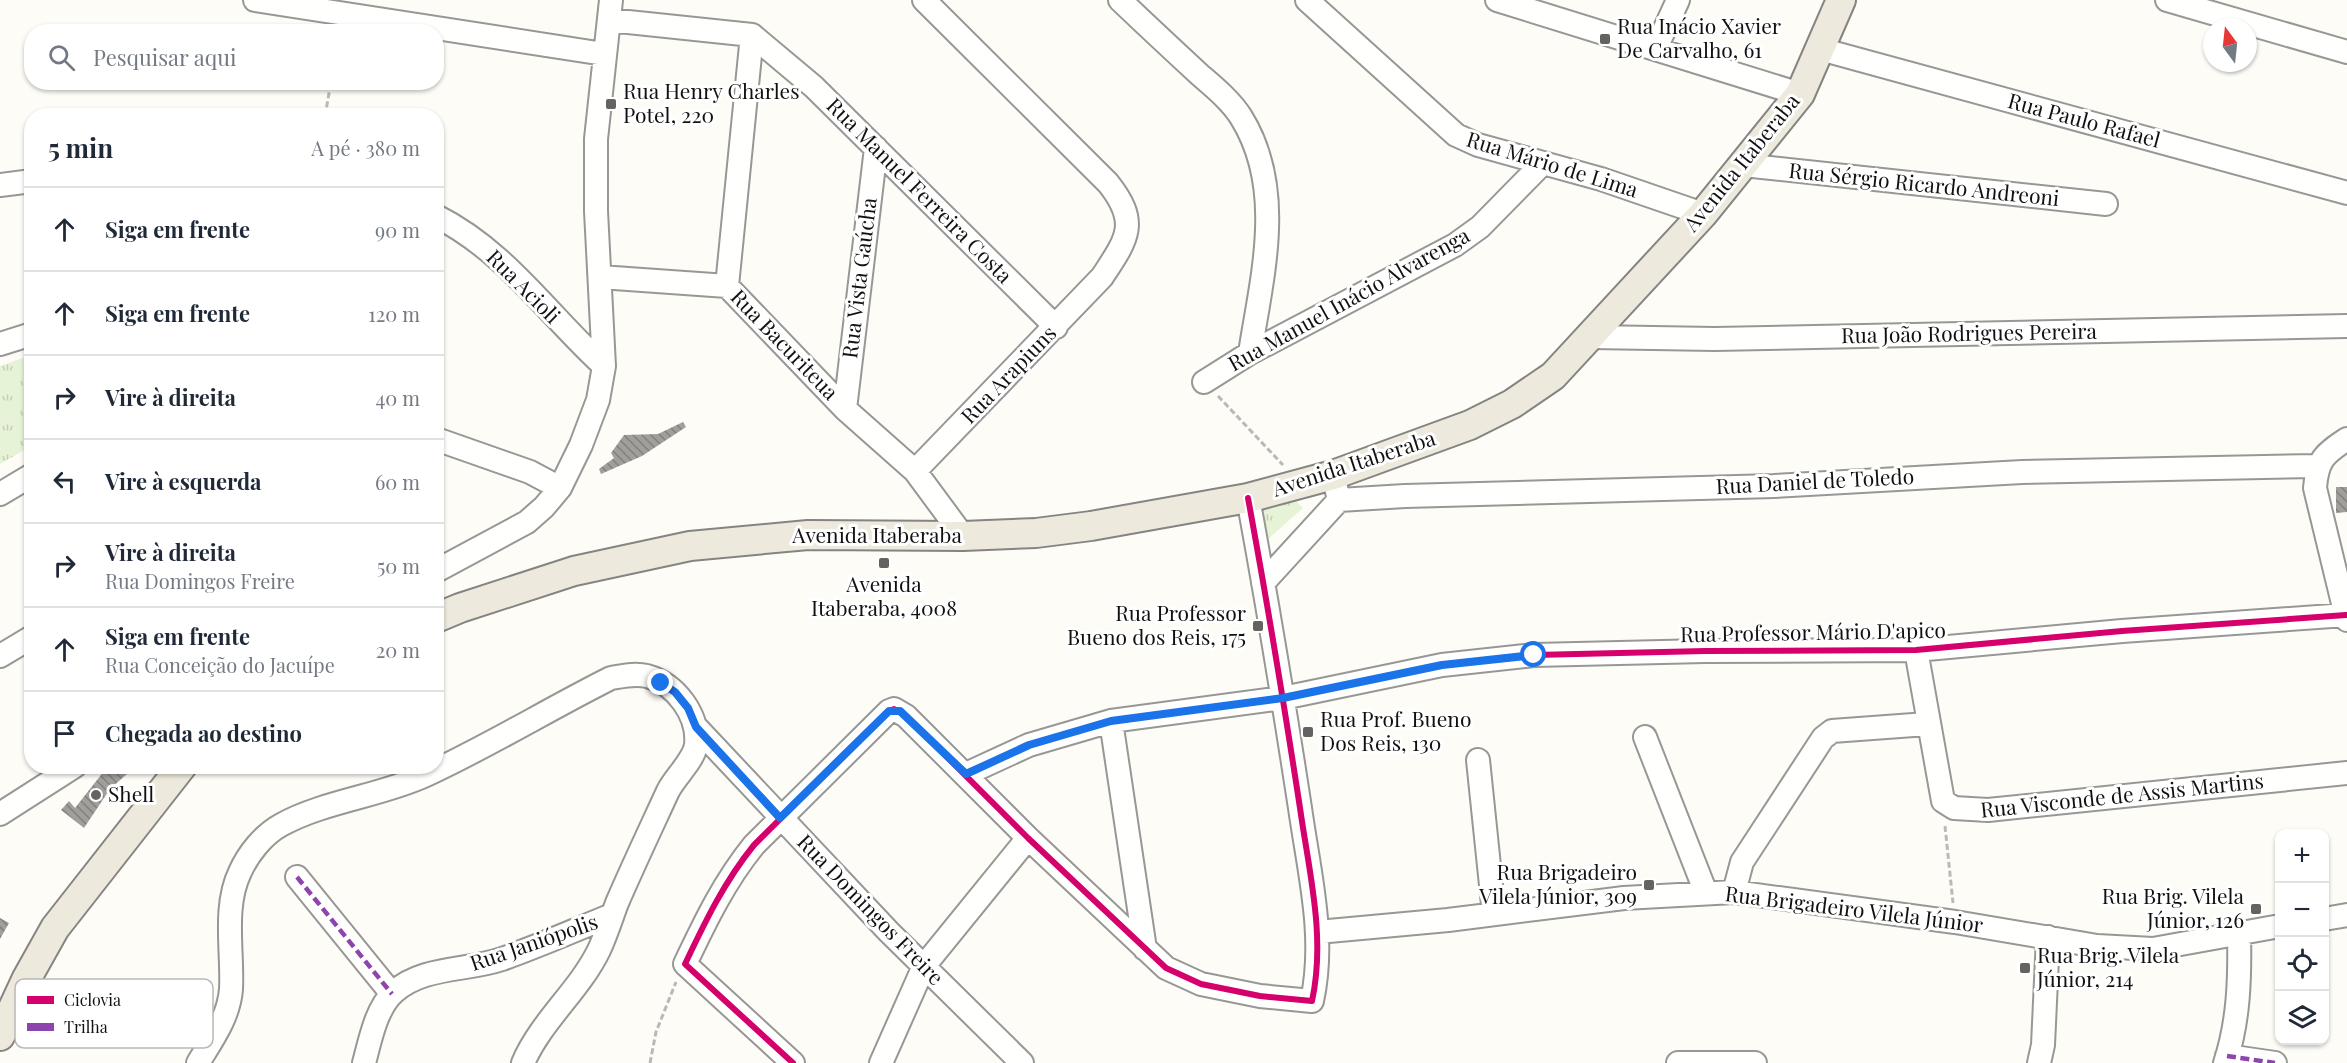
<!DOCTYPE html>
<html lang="pt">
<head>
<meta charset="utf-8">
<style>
  :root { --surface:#fff; --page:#f6f6f7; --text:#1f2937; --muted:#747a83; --line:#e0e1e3 }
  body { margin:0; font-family:"Playfair Display",serif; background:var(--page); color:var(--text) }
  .controls { position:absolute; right:18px; bottom:18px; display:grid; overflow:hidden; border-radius:12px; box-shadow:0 2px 4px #0004 }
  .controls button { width:54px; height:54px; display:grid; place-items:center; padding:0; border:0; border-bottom:2px solid var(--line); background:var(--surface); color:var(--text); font:30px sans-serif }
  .compass { position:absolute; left:2203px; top:18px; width:54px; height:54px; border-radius:50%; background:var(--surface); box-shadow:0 2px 4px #0004; rotate:345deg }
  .stop { position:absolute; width:18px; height:18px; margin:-14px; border:4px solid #1a73e8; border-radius:50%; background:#fff }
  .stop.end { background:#1a73e8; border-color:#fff; box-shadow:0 2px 6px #0008 }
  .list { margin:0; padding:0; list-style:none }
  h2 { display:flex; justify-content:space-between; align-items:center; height:78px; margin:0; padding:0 24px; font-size:26px }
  h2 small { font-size:20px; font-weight:400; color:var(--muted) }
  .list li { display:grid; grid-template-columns:39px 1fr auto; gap:18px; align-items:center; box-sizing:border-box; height:84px; padding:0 24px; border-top:2px solid var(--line) }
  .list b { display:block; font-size:22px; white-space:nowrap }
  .list p { margin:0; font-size:20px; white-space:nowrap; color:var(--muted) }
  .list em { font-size:20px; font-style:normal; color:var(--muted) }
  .icon { flex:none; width:33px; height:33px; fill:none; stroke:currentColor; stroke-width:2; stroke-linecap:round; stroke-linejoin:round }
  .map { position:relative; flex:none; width:2347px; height:1063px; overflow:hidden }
  .search { position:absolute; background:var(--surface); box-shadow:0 2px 4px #0004; left:24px; top:24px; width:420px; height:66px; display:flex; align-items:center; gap:15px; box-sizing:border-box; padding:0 21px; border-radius:24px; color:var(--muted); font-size:22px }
  .panel { position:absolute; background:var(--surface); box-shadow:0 2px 4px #0004; left:24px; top:108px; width:420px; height:666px; border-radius:24px }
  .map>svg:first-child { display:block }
  .grass { fill:url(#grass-tufts) }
  .building { fill:url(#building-back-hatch) }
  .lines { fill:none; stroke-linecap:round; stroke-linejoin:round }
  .minor-casing { stroke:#979795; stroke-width:26 }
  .major-casing { stroke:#858482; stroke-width:32 }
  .path { stroke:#b9b9b8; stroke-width:3; stroke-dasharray:6 3; stroke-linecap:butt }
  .minor { stroke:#fffffe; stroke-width:22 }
  .major { stroke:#ede9dc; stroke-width:28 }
  .quiet { stroke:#8e44ad; stroke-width:4.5; stroke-dasharray:9 4.5; stroke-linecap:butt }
  .cycleway-casing { stroke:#fff; stroke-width:10 }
  .cycleway { stroke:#d6006c; stroke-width:6 }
  .route { stroke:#1a73e8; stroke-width:8 }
  .poi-dot { fill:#646362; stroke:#fff; stroke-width:2 }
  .labels { text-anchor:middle; stroke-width:6; stroke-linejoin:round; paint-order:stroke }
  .poi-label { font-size:21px; fill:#111; stroke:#fff; text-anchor:start }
  .street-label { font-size:21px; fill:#111; stroke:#fff }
  .key { fill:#fff; stroke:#b8b8b8; stroke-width:1.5 }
  .key-label { font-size:16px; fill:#111 }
</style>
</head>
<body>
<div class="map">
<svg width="2347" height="1063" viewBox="0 0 2347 1063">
  <defs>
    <pattern id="grass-tufts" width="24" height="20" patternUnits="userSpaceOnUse" patternTransform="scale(1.5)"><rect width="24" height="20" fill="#e7f3d7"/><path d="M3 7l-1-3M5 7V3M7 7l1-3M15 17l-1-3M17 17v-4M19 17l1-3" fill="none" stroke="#c5cfb8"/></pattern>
    <pattern id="building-back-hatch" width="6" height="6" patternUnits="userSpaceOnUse" patternTransform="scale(1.5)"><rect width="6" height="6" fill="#a19f9c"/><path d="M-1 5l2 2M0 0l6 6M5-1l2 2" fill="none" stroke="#82807e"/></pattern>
  </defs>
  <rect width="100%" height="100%" fill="#fdfcf7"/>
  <!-- grass -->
  <path class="grass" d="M31 355V446L0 464V366Z
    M1289 494 1303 508 1268 539 1260 501Z"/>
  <!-- building -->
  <path class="building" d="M683 422 686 427 642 456 601 474 599 469 614 458 611 453 624 435 658 434Z
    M2336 487H2347V512L2336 513Z
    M108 766H118L128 773 110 789 84 828 61 810 69 801 75 808Z
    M0 918 9 923 0 939Z"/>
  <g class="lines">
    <!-- minor casing -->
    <g class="minor-casing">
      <path id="minor" d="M255 0 604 54
        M1120 0C1146 25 1173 50 1200 75 1214 87 1231 101 1241 117 1286 189 1262 276 1250 353
        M1307 0 1456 135 1478 145 1601 179 1703 214
        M1497 0 1800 94
        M2167 0 2347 52
        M609 20 752 35 814 87 1056 327
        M752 35 727 286 845 409 915 471 963 536
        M1656 48 1678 0
        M1820 49 2347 193
        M1743 165 2106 204
        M0 185 32 181
        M436 216C506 251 548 315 604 366
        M600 277 727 286
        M1591 337 1715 339 2347 326
        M0 344 32 334
        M1204 382 1250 353 1455 245 1480 227 1542 164
        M845 409 876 148
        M436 439 530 472 560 488
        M2347 439C2324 454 2317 460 2315 488L2347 620
        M915 471 1102 277C1127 239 1140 223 1108 183L924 0
        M1333 475 1339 500 1405 496 1774 486 2022 472 2316 466
        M0 494 32 475
        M436 571 527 522 544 507 560 488 581 445 598 400 604 366 596 211V139L611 0
        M1263 583 1339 500
        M1916 650 1943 801 1954 808 1988 810 2347 773
        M0 656 32 637
        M1111 721 1145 949
        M696 727 889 932 1022 1063
        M1645 737 1706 893
        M1478 760 1494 914
        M966 774 1029 745 1111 721 1283 698 1442 665 1534 655 1705 651 1916 650 2122 631 2346 615
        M0 814 75 766
        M297 877 392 994
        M1734 892 1742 862 1823 738 1832 731 1927 724
        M2324 919 2347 915
        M1318 932 1448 920 1624 898 1734 892 1955 922 2097 946 2153 949 2280 926
        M2227 1056 2275 1063
        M198 1063C212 1040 229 1017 231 989 233 952 223 907 240 872 248 854 263 835 281 825 324 801 381 796 426 775 489 746 549 709 611 678 623 676 635 673 647 676 676 684 699 715 696 745 694 760 675 777 668 791 651 828 633 866 617 903 611 919 606 935 599 950 579 991 541 1021 523 1063
        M364 1063C370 1041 376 1008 394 992 423 966 467 971 502 959 539 946 575 930 612 915
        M793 1063 685 964C705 922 724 882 754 845L889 711 894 709 906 716 1028 838 1166 968 1201 984 1260 996 1312 1001C1326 937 1309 872 1300 808 1284 704 1267 601 1248 498
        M881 1063 924 966 1028 838
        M1678 1063H1755
        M2039 1063 2043 1045 2048 937
        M2225 1063C2239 1021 2240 977 2239 933"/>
    </g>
    <!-- major casing -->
    <g class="major-casing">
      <path id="major" d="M436 618 460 608 574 571 690 546 808 535 963 536 1036 533 1091 526 1248 498 1333 475 1470 425 1512 404 1553 376 1703 214 1800 94 1841 0
        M0 1036 27 978 55 928 182 766"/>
    </g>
    <!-- path -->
    <path class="path" d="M325 116 331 82
      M1218 396 1283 465
      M1945 826 1953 903
      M650 1063 656 1032 676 982"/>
    <!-- minor -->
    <use href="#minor" class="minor"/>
    <!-- major -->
    <use href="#major" class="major"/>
    <!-- quiet -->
    <path class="quiet" d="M297 877 392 994
      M2227 1056 2275 1063"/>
    <!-- cycleway casing -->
    <g class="cycleway-casing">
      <path id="cycleway" d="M966 774 1029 745 1111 721 1283 698 1442 665 1534 655 1705 651 1916 650 2122 631 2346 615
        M793 1063 685 964C705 922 724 882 754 845L889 711 894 709 906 716 1028 838 1166 968 1201 984 1260 996 1312 1001C1326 937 1309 872 1300 808 1284 704 1267 601 1248 498"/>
    </g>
    <!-- cycleway -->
    <use href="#cycleway" class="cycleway"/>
  </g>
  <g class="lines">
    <!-- route -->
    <path class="route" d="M661 683 675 692 688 708 696 727 780 818 889 711H900L966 774 1029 745 1111 721 1283 698 1442 665 1534 655"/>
  </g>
  <!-- markers -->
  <g class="poi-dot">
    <rect x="1599" y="33" width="12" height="12" rx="3"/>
    <rect x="605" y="98" width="12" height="12" rx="3"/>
    <rect x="878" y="557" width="12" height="12" rx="3"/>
    <rect x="1252" y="620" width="12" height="12" rx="3"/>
    <rect x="1302" y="726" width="12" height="12" rx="3"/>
    <circle cx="96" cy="795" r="6"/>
    <rect x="1643" y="879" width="12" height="12" rx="3"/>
    <rect x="2250" y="903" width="12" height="12" rx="3"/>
    <rect x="2019" y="962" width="12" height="12" rx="3"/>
  </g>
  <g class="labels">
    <!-- poi labels -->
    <g class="poi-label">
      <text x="1617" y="34">Rua Inácio Xavier<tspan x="1617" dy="24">De Carvalho, 61</tspan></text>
      <text x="623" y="99">Rua Henry Charles<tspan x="623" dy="24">Potel, 220</tspan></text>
      <text x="884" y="592" text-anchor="middle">Avenida<tspan x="884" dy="24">Itaberaba, 4008</tspan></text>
      <text x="1246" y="621" text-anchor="end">Rua Professor<tspan x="1246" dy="24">Bueno dos Reis, 175</tspan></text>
      <text x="1320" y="727">Rua Prof. Bueno<tspan x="1320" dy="24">Dos Reis, 130</tspan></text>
      <text x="108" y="802">Shell</text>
      <text x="1637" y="880" text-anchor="end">Rua Brigadeiro<tspan x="1637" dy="24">Vilela Júnior, 309</tspan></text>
      <text x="2244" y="904" text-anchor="end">Rua Brig. Vilela<tspan x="2244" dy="24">Júnior, 126</tspan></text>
      <text x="2037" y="963">Rua Brig. Vilela<tspan x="2037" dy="24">Júnior, 214</tspan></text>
    </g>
    <!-- street labels -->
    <g class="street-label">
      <text transform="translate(2084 121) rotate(15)" y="7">Rua Paulo Rafael</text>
      <text transform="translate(1742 163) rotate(-51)" y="7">Avenida Itaberaba</text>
      <text transform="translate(1552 165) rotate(17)" y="7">Rua Mário de Lima</text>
      <text transform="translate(1924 185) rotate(6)" y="7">Rua Sérgio Ricardo Andreoni</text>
      <text transform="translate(919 191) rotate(45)" y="7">Rua Manuel Ferreira Costa</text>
      <text transform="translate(860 278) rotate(-83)" y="7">Rua Vista Gaúcha</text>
      <text transform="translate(523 287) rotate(45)" y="7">Rua Acioli</text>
      <text transform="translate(1349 300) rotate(-29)" y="7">Rua Manuel Inácio Alvarenga</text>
      <text transform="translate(1969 334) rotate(-1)" y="7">Rua João Rodrigues Pereira</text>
      <text transform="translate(784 345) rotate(46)" y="7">Rua Bacuriteua</text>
      <text transform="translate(1009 375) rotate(-46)" y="7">Rua Arapiuns</text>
      <text transform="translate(1354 464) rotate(-18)" y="7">Avenida Itaberaba</text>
      <text transform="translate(1815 482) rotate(-3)" y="7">Rua Daniel de Toledo</text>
      <text x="877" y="543">Avenida Itaberaba</text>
      <text transform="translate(1813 633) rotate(-1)" y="7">Rua Professor Mário D'apico</text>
      <text transform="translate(2122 796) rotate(-6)" y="7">Rua Visconde de Assis Martins</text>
      <text transform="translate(870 910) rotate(46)" y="7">Rua Domingos Freire</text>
      <text transform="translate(1854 910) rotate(7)" y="7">Rua Brigadeiro Vilela Júnior</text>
      <text transform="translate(534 943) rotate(-19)" y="7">Rua Janiópolis</text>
    </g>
  </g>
  <!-- legend -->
  <rect x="15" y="979" width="198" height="69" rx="9" class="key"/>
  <rect x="27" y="996" width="27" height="8" fill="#d6006c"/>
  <rect x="27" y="1023" width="27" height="8" fill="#8e44ad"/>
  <g class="key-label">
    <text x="64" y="1006">Ciclovia</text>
    <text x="64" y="1033">Trilha</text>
  </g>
</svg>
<div class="controls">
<button>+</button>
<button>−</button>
<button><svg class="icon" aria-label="locate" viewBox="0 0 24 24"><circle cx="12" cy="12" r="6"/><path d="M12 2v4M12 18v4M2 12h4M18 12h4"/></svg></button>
<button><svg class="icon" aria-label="layers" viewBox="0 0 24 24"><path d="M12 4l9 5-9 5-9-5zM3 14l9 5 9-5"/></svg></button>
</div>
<svg class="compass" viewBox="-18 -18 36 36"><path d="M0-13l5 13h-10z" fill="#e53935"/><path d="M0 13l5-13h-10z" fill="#747a83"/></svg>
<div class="stop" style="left:1534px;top:655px"></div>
<div class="stop end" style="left:661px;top:683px"></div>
<div class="search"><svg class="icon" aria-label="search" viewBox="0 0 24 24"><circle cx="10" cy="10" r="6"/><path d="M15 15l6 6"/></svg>Pesquisar aqui</div>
<section class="panel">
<h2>5 min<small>A pé · 380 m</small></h2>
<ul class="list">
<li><svg class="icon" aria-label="ahead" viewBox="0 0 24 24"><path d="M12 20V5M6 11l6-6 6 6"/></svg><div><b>Siga em frente</b></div><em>90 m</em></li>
<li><svg class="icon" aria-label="ahead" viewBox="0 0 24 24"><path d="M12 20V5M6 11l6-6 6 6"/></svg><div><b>Siga em frente</b></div><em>120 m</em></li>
<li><svg class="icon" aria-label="right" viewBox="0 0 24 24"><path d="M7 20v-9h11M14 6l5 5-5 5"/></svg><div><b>Vire à direita</b></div><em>40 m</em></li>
<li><svg class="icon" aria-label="left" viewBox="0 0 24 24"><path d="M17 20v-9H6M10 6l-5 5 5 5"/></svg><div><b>Vire à esquerda</b></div><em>60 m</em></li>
<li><svg class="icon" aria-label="right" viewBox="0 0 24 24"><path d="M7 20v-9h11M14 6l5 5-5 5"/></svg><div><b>Vire à direita</b><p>Rua Domingos Freire</p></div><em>50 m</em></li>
<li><svg class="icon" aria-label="ahead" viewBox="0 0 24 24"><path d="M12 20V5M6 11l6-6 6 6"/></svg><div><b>Siga em frente</b><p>Rua Conceição do Jacuípe</p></div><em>20 m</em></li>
<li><svg class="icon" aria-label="arrive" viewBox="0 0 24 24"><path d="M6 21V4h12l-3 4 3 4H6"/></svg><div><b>Chegada ao destino</b></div></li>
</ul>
</section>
</div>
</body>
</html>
